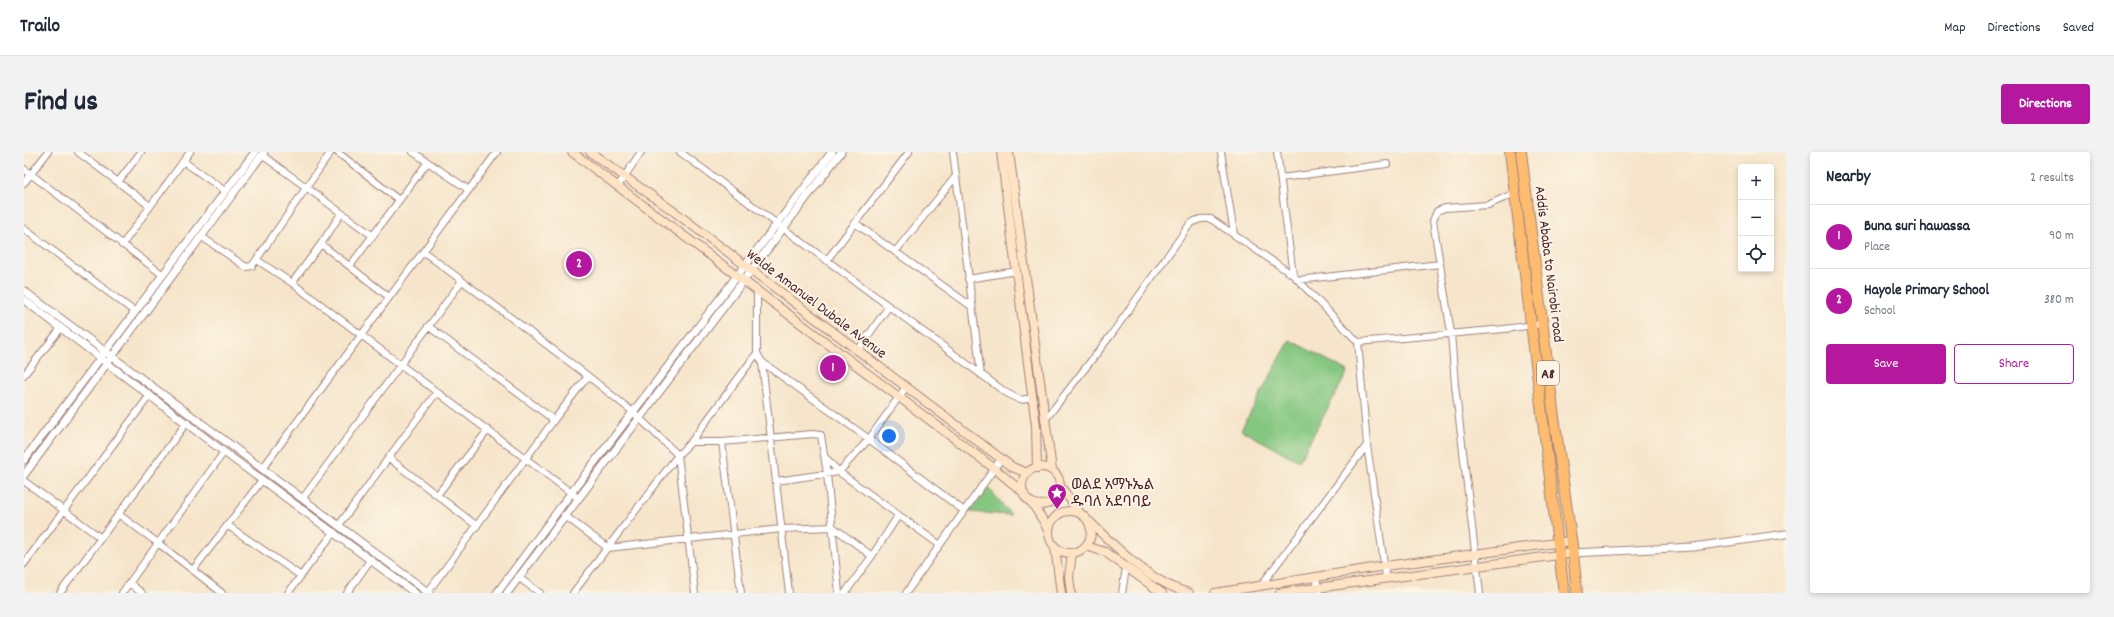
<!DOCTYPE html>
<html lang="en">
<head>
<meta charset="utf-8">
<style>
  :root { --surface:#fff; --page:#f2f2f3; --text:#1f2937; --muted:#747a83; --line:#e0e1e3; --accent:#b5179e }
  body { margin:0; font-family:Dekko,"Noto Sans Ethiopic",sans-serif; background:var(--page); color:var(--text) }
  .controls { position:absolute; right:12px; top:12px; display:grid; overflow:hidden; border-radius:4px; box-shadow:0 2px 6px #0003 }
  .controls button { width:36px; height:36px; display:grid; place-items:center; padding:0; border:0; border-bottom:1px solid var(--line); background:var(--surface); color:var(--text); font:20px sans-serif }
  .you { position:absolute; left:865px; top:284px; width:14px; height:14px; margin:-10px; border:3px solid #fff; border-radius:50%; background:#1a73e8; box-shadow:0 0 0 6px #1a73e833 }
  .badge { display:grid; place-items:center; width:26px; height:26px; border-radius:50%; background:var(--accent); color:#fff; font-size:13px; font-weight:700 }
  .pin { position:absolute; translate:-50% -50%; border:2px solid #fff; box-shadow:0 1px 4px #0006 }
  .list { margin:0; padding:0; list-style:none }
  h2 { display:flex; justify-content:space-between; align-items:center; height:52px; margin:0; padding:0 16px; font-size:17px }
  h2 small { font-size:13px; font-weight:400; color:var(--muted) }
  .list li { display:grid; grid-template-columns:26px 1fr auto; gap:12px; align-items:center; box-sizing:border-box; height:64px; padding:0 16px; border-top:1px solid var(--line) }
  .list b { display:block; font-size:15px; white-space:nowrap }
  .list p { margin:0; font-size:13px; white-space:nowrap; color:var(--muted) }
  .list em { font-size:13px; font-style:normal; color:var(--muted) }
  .actions { display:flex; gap:8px; padding:12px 16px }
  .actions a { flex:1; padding:9px 0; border:1px solid var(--accent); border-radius:4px; text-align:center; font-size:14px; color:var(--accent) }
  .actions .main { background:var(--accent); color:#fff }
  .icon { flex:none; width:22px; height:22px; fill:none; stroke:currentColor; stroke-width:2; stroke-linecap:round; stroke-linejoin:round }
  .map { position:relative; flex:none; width:1762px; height:441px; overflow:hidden; border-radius:4px }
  header { display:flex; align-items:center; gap:24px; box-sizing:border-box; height:56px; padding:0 20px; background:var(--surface); border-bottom:1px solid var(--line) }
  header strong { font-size:19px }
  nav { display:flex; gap:22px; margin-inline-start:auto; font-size:14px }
  .intro { display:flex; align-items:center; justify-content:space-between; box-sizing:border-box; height:96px; padding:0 24px }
  h1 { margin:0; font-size:28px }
  .button { padding:10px 18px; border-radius:4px; background:var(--accent); color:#fff; font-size:14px; font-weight:700 }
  main { display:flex; gap:24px; padding:0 24px }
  aside { flex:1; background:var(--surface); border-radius:4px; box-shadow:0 2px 6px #0003 }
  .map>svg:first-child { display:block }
  .green { fill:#85c781; stroke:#687356 }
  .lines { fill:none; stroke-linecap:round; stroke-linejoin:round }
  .minor-casing { stroke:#a0827b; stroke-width:8 }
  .tertiary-casing { stroke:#a0827b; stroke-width:9 }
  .secondary-casing { stroke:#a0827b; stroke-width:10 }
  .trunk-casing { stroke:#a0827b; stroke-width:12 }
  .minor { stroke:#fff; stroke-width:6 }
  .tertiary { stroke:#fff; stroke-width:7 }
  .secondary { stroke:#fee4c5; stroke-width:8 }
  .trunk { stroke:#fdbc6f; stroke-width:10 }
  .labels { text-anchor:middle; stroke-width:4; stroke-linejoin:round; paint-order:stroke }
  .shield { fill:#fcf5e5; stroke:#7f5f63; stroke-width:1 }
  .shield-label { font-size:14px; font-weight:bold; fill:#4a1f2b }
  .street-label { font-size:15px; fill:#4a1f2b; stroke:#fcf5e5 }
  .poi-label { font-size:15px; fill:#4a1f2b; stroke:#fcf5e5; text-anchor:start }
</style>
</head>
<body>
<header>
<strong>Trailo</strong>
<nav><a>Map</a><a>Directions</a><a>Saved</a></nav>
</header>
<div class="intro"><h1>Find us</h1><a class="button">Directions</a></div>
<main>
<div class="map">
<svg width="1762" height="441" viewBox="0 0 1762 441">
  <rect width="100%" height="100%" fill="#fcf5e5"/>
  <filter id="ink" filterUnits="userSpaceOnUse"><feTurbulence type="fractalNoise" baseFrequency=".025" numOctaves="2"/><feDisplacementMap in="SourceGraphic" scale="8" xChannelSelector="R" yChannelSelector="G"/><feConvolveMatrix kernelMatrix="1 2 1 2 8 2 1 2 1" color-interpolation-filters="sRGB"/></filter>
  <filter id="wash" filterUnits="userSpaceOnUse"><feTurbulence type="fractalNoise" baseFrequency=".012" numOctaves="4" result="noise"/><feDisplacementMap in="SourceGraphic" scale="16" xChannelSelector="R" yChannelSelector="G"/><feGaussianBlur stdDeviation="0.9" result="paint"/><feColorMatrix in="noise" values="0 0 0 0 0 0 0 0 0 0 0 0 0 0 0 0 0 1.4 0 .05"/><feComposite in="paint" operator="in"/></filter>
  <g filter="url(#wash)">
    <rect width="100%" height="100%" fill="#f6e5cb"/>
    <!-- green -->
    <path class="green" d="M1266 188 1324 219 1275 309 1217 278Z
      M965 336 987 363 945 360Z"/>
  </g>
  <g filter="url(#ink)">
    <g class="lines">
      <!-- minor casing -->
      <g class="minor-casing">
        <path id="minor" d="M54 0 126 54
          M313 0 375 48
          M389 0 445 38
          M656 0 981 240 996 248 1009 246
          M929 0 957 223
          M1197 0 1210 82
          M1253 0 1269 123 1334 190 1343 293 1362 425
          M238 3 349 84
          M159 9 201 39
          M0 17 139 123
          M1257 26 1363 12
          M94 30 117 0
          M0 31 24 0
          M594 34 617 0
          M831 71 947 154
          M0 77 111 160
          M178 85 222 115 228 114 307 0
          M297 92 317 62
          M98 93 166 0
          M400 100 564 224 609 260 654 303 671 441
          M871 100 932 24
          M233 108 268 131 554 346
          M803 108 885 0
          M326 114 403 11
          M944 127 993 119
          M1274 128 1416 112
          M268 131 297 92 365 145
          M733 137V201L738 210 765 441
          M404 174 530 268
          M1334 190 1480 177 1518 172
          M834 198 865 154
          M738 210 845 287 940 359
          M0 223 37 176
          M1021 268 1087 183 1166 72C1173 67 1178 66 1187 67L1269 123
          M667 290H698L788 282 797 283 803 322 815 441
          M698 290 717 441
          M801 305 815 320 916 393
          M366 307 453 374
          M238 317 473 0
          M0 329 77 386
          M752 329 815 320 845 287 882 235
          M413 343 464 278
          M279 346 437 130
          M94 362 134 391 198 441
          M540 363 584 396 757 377 809 375 848 404
          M203 373 277 424
          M315 373 413 240
          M0 412 126 243
          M169 418 238 328
          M494 425 516 441
          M1292 425 1295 441
          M105 431 118 441
          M1238 432 1343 293
          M404 440 530 268 564 224
          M36 441 163 270
          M98 441 200 300
          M264 441 310 380
          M323 441 347 407
          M549 441 654 303 667 290 733 201
          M821 441 848 404 874 364
          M882 441 977 307
          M1098 441 1102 416
          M1456 441 1431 233 1427 181 1409 69 1413 59 1421 56 1464 53 1491 41"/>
      </g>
      <!-- tertiary casing -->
      <g class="tertiary-casing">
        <path id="tertiary" d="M0 139 405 441
          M0 148 200 300 391 441
          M0 308 231 0
          M0 323 240 0
          M1549 401 1669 395 1762 382
          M473 441 547 341 808 0
          M483 441 817 0"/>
      </g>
      <!-- secondary casing -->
      <g class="secondary-casing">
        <path id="secondary" d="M548 0 971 317 1000 341
          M566 0 652 61 988 315 1003 321
          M977 0 1012 274 1013 316
          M985 0 1028 318
          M998 334a19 19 0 1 1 38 0a19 19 0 1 1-38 0Z
          M1037 335 1056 361
          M1008 351 1020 370 1025 381
          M1025 380a21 21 0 1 1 42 0a21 21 0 1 1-42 0Z
          M1066 370C1093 397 1128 431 1165 441
          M1062 394 1081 400 1138 441
          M1031 395 1037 441
          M1047 441 1045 425 1048 401
          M1191 441 1361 414 1547 389
          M1256 441 1549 401"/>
      </g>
      <!-- trunk casing -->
      <g class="trunk-casing">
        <path id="trunk" d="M1486 0 1540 441
          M1497 0 1529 258 1549 401 1553 441"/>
      </g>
      <!-- minor -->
      <use href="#minor" class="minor"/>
      <!-- tertiary -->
      <use href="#tertiary" class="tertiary"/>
      <!-- secondary -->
      <use href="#secondary" class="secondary"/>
      <!-- trunk -->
      <use href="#trunk" class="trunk"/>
    </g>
  </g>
  <!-- icons -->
  <defs>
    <g id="sight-pin" transform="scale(1)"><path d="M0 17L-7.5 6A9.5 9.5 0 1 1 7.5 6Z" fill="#b5179e" stroke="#fcf5e5"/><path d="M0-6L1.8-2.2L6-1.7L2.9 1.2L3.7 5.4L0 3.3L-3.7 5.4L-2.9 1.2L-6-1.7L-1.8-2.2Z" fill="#fff"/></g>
  </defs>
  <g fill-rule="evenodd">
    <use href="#sight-pin" x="1033" y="341"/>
  </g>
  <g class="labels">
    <!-- shield labels -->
    <rect class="shield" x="1513" y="209" width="22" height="24" rx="3"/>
    <g class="shield-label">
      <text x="1524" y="226">A8</text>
    </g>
    <!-- street labels -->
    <g class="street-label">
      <text transform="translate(1526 112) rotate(83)" y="5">Addis Ababa to Nairobi road</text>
      <text transform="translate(793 151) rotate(37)" y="5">Welde Amanuel Dubale Avenue</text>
    </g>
    <!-- poi labels -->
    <g class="poi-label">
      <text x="1047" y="337">ወልደ አማኑኤል<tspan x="1047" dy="17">ዱባለ አደባባይ</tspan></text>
    </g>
  </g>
</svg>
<div class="controls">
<button>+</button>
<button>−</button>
<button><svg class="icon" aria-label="locate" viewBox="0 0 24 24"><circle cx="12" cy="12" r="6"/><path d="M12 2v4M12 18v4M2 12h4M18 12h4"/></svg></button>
</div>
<div class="you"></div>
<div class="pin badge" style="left:809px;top:216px">1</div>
<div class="pin badge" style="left:555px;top:112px">2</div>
</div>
<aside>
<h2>Nearby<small>2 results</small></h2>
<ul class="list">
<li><span class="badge">1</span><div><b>Buna suri hawassa</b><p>Place</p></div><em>90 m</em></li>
<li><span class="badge">2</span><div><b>Hayole Primary School</b><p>School</p></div><em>380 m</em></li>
</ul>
<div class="actions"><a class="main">Save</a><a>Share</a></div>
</aside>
</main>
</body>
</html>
